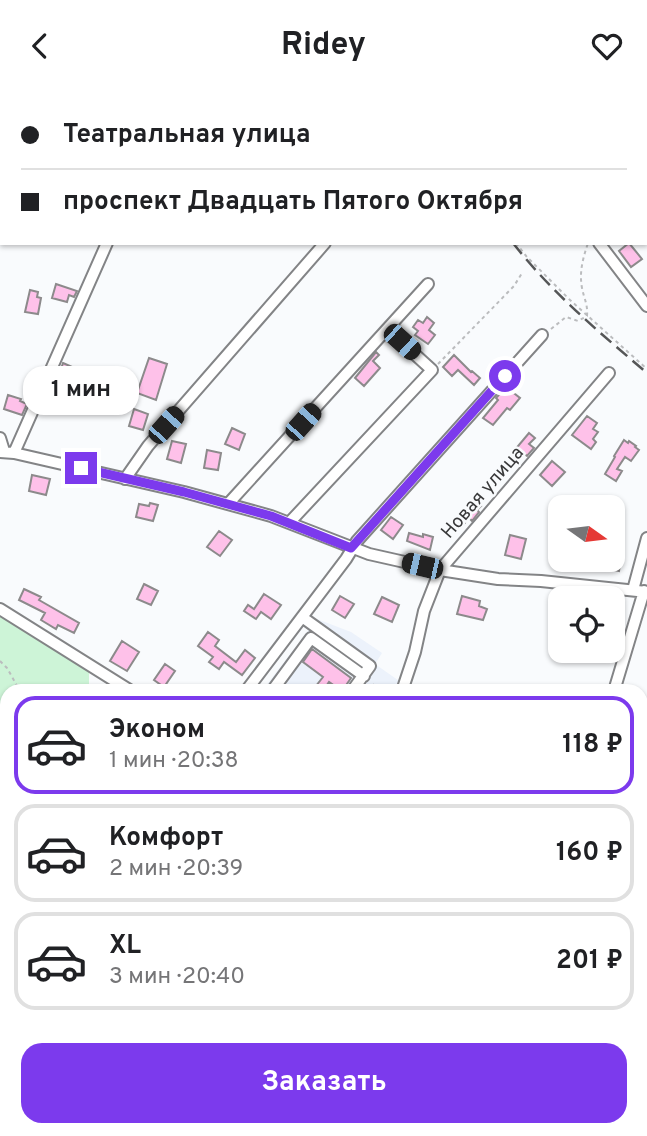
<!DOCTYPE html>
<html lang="ru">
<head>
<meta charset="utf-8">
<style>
  :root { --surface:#fff; --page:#f2f2f2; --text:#202124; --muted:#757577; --line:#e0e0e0; --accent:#7c3aed }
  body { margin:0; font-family:Overpass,sans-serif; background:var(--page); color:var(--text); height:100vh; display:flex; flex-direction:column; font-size:26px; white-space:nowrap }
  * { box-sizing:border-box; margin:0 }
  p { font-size:23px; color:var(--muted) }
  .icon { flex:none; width:38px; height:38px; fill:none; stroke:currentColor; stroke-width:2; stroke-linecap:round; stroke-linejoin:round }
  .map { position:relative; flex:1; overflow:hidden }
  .sheet { position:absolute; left:0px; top:593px; width:648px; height:453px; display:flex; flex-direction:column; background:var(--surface); border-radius:21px 21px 0 0; box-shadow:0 2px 5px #0004 }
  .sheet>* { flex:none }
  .guide { position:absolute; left:0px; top:0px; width:648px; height:154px; box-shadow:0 2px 5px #0004; display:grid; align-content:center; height:154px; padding:0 21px; background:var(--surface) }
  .needle { width:46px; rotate:104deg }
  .tools { position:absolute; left:548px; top:404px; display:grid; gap:14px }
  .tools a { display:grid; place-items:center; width:77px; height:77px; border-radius:14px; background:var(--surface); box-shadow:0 2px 5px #0004; font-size:35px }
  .end { position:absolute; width:32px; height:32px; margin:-16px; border:9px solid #7c3aed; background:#fff; box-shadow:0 0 0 4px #fff }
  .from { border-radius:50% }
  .bubble { position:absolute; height:49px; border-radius:21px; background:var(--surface); box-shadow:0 2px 5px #0004; font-size:23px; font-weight:700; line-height:49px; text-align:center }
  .car { position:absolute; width:21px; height:42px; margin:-21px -10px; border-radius:9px; box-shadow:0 0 5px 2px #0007; background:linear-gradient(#222 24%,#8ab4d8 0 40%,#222 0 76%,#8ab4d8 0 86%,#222 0) }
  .guide b { display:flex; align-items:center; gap:24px; height:66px; font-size:26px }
  .guide b+b { border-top:2px solid var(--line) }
  .guide i { width:18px; height:18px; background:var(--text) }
  ul { padding:12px 0 0; list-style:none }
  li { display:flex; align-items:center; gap:21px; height:98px; margin:0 14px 10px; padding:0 7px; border:4px solid var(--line); border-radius:21px }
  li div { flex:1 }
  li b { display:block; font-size:26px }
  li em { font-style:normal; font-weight:700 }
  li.active { border-color:var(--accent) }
  li>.icon { width:63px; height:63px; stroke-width:1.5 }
  .button { display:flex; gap:14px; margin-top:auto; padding:14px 21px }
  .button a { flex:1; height:80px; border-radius:21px; background:var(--accent); color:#fff; font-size:28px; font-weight:700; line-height:80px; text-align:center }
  header { display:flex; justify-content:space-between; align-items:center; height:91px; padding:0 21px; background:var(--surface); font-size:32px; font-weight:700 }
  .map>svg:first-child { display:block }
  .built { fill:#ecf2fb }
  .green { fill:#cdf4d7 }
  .building { fill:#fec1e9; stroke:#8c8a8b; stroke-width:2 }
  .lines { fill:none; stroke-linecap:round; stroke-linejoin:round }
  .minor-casing { stroke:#838486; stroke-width:14 }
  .path { stroke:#bbbcbe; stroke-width:2; stroke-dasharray:3.5 3.5; stroke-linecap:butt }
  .minor { stroke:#fff; stroke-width:10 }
  .rail { stroke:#555657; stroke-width:2.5; stroke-dasharray:14 7; stroke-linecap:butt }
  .route { stroke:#7c3aed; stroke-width:9 }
  .labels { text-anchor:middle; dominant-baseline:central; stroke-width:5; stroke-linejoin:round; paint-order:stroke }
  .street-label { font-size:19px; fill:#39393a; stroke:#f9fbfd }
</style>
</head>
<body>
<header><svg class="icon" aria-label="back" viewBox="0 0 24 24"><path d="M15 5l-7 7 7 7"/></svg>Ridey<svg class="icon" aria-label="heart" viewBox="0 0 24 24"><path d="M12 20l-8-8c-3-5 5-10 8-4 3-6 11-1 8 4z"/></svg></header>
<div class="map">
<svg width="647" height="1045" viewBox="0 0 647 1045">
  <rect width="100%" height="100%" fill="#f9fbfd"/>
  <!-- built -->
  <path class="built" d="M317 528 351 541 382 562 375 573 402 592 398 600H262Z"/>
  <!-- green -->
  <path class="green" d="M0 521 89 577V600H7V1040H487L485 1045H0Z
    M647 919V1045H572L575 1040H640L641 929Z"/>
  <!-- building -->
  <path class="building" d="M629 152 642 168 631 176 619 160Z
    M56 193 77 200 74 206 69 204 67 211 52 207Z
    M30 199 38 201 37 206 41 207 38 223 25 221Z
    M427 226 434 232 429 239 435 244 428 253 415 244 418 240 413 236 418 229 423 232Z
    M376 261 379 264 373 270 380 277 364 295 355 287Z
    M454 264 471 281 472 280 480 287 474 294 458 279 452 285 443 276Z
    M149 267 167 273 156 309 137 302Z
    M63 272 79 279 69 300 73 302 71 310 52 305Z
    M506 296 520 307 510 319 507 317 493 334 483 327 498 309 496 307Z
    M8 304 21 308 20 310 27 313 22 324 4 318Z
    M134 318 148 323 143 339 129 335Z
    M587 325 597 332 593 338 598 341 593 348 596 351 591 358 572 344Z
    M232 337 245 343 239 359 225 353Z
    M529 342 535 347 529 353 534 357 527 365 523 362 514 372 508 367Z
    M624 349 628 352 629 350 636 355 635 356 639 359 631 370 625 366 617 378 622 380 616 390 605 383 615 366 614 365Z
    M172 350 186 353 181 372 167 368Z
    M207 359 221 362 218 379 204 377Z
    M552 370 565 381 552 395 540 384Z
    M32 384 50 388 46 404 29 400Z
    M474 409 481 415 477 419 479 421 472 430 469 427 463 434 457 429Z
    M150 412 158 414 153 430 136 426 139 413 149 415Z
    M391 426 403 434 393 448 381 439Z
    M219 440 232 449 220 465 207 456Z
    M409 442 423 446V443L433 446 430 459 407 450Z
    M510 444 526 448 521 468 505 464Z
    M612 460 622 462 619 480 597 475 598 469H612Z
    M144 493 158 500 151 514 137 508Z
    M24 498 41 506 39 509 79 532 74 542 58 534 56 538 41 529 45 522 19 509Z
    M264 503 281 514 271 528 261 521 256 528 244 520 248 514 254 518Z
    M340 505 354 513 345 527 332 519Z
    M462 505 480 510 479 515 487 518 483 529 457 523Z
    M382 506 399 514 392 531 374 523Z
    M208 541 219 549 215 555 236 571 245 559 255 567 242 584 224 571 219 578 209 571 213 566 198 555Z
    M122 550 139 561 127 580 110 570Z
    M312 558 351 587 342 600 329 591 323 600H312L323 586 303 571Z
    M165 573 175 580 164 596 154 589Z"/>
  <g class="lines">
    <defs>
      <path id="minor" d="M125 0 128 2
        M618 2V0
        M599 152 647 215
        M0 347 4 360
        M0 361 14 362 184 401 271 425 369 463 440 479 498 488 541 490 647 501
        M14 362 107 152
        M125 388 148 355 166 334 325 152
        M228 413 428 193
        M289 432 432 279 387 238
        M633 499 647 447
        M0 518 131 600
        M302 526 370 575 352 600
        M246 600 346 468 357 450 542 244
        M272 600 311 547 364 585
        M402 600 415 561 424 520 440 479 609 282
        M614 600 644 500
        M640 744 647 747
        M640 853 647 832
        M543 1045 545 1040"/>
    </defs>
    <!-- minor casing -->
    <use href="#minor" class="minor-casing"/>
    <!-- path -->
    <path class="path" d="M401 0 402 2
      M516 152 527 166 570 209 647 278
      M544 152H569
      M551 238 566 226 578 230 587 225C588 213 584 208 582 197 579 181 583 167 588 152
      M438 273 514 195 522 182
      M0 570 7 577 20 600
      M371 600 374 593
      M0 824 7 830
      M0 964 7 962
      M0 990 7 996
      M47 1040 48 1045
      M64 1040 65 1045
      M118 1040 122 1045
      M201 1040 213 1045
      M34 1045 35 1040
      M235 1045 236 1040
      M317 1045V1040
      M364 1045 365 1040
      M425 1045 428 1040
      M644 1045 647 1041"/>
    <!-- minor -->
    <use href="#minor" class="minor"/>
    <!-- rail -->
    <path class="rail" d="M399 0 401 2
      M513 152C551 201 600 242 647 282"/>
  </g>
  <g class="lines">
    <!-- route -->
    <path class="route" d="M81 377 184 401 271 425 351 457 505 285"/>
  </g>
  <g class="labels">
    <!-- street labels -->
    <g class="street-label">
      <text transform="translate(483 402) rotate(-49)">Новая улица</text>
    </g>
  </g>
</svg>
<div class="tools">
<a><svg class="needle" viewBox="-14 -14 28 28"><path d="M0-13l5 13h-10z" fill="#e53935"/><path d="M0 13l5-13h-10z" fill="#757577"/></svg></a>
<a><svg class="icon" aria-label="locate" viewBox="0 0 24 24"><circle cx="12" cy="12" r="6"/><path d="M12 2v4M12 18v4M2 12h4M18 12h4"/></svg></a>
</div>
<i class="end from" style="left:505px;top:285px"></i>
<i class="end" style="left:81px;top:377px"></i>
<div class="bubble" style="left:23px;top:275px;width:116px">1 мин</div>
<i class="car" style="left:402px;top:251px;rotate:132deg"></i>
<i class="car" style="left:303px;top:331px;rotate:42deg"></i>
<i class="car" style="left:166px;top:334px;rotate:42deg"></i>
<i class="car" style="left:422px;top:475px;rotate:283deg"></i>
<div class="guide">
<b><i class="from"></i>Театральная улица</b>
<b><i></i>проспект Двадцать Пятого Октября</b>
</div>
<section class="sheet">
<ul>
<li class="active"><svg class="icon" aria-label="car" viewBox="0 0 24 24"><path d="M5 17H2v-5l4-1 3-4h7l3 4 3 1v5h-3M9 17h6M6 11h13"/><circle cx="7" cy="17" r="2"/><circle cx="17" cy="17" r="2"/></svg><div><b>Эконом</b><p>1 мин · 20:38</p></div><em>118 ₽</em></li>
<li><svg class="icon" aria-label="car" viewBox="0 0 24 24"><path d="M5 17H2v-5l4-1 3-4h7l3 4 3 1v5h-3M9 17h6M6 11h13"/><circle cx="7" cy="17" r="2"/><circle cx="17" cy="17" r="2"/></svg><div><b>Комфорт</b><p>2 мин · 20:39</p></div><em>160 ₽</em></li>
<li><svg class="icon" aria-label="car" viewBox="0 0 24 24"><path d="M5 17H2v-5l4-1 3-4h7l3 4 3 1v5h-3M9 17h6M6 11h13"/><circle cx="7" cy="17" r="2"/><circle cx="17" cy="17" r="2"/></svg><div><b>XL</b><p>3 мин · 20:40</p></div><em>201 ₽</em></li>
</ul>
<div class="button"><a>Заказать</a></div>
</section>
</div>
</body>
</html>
